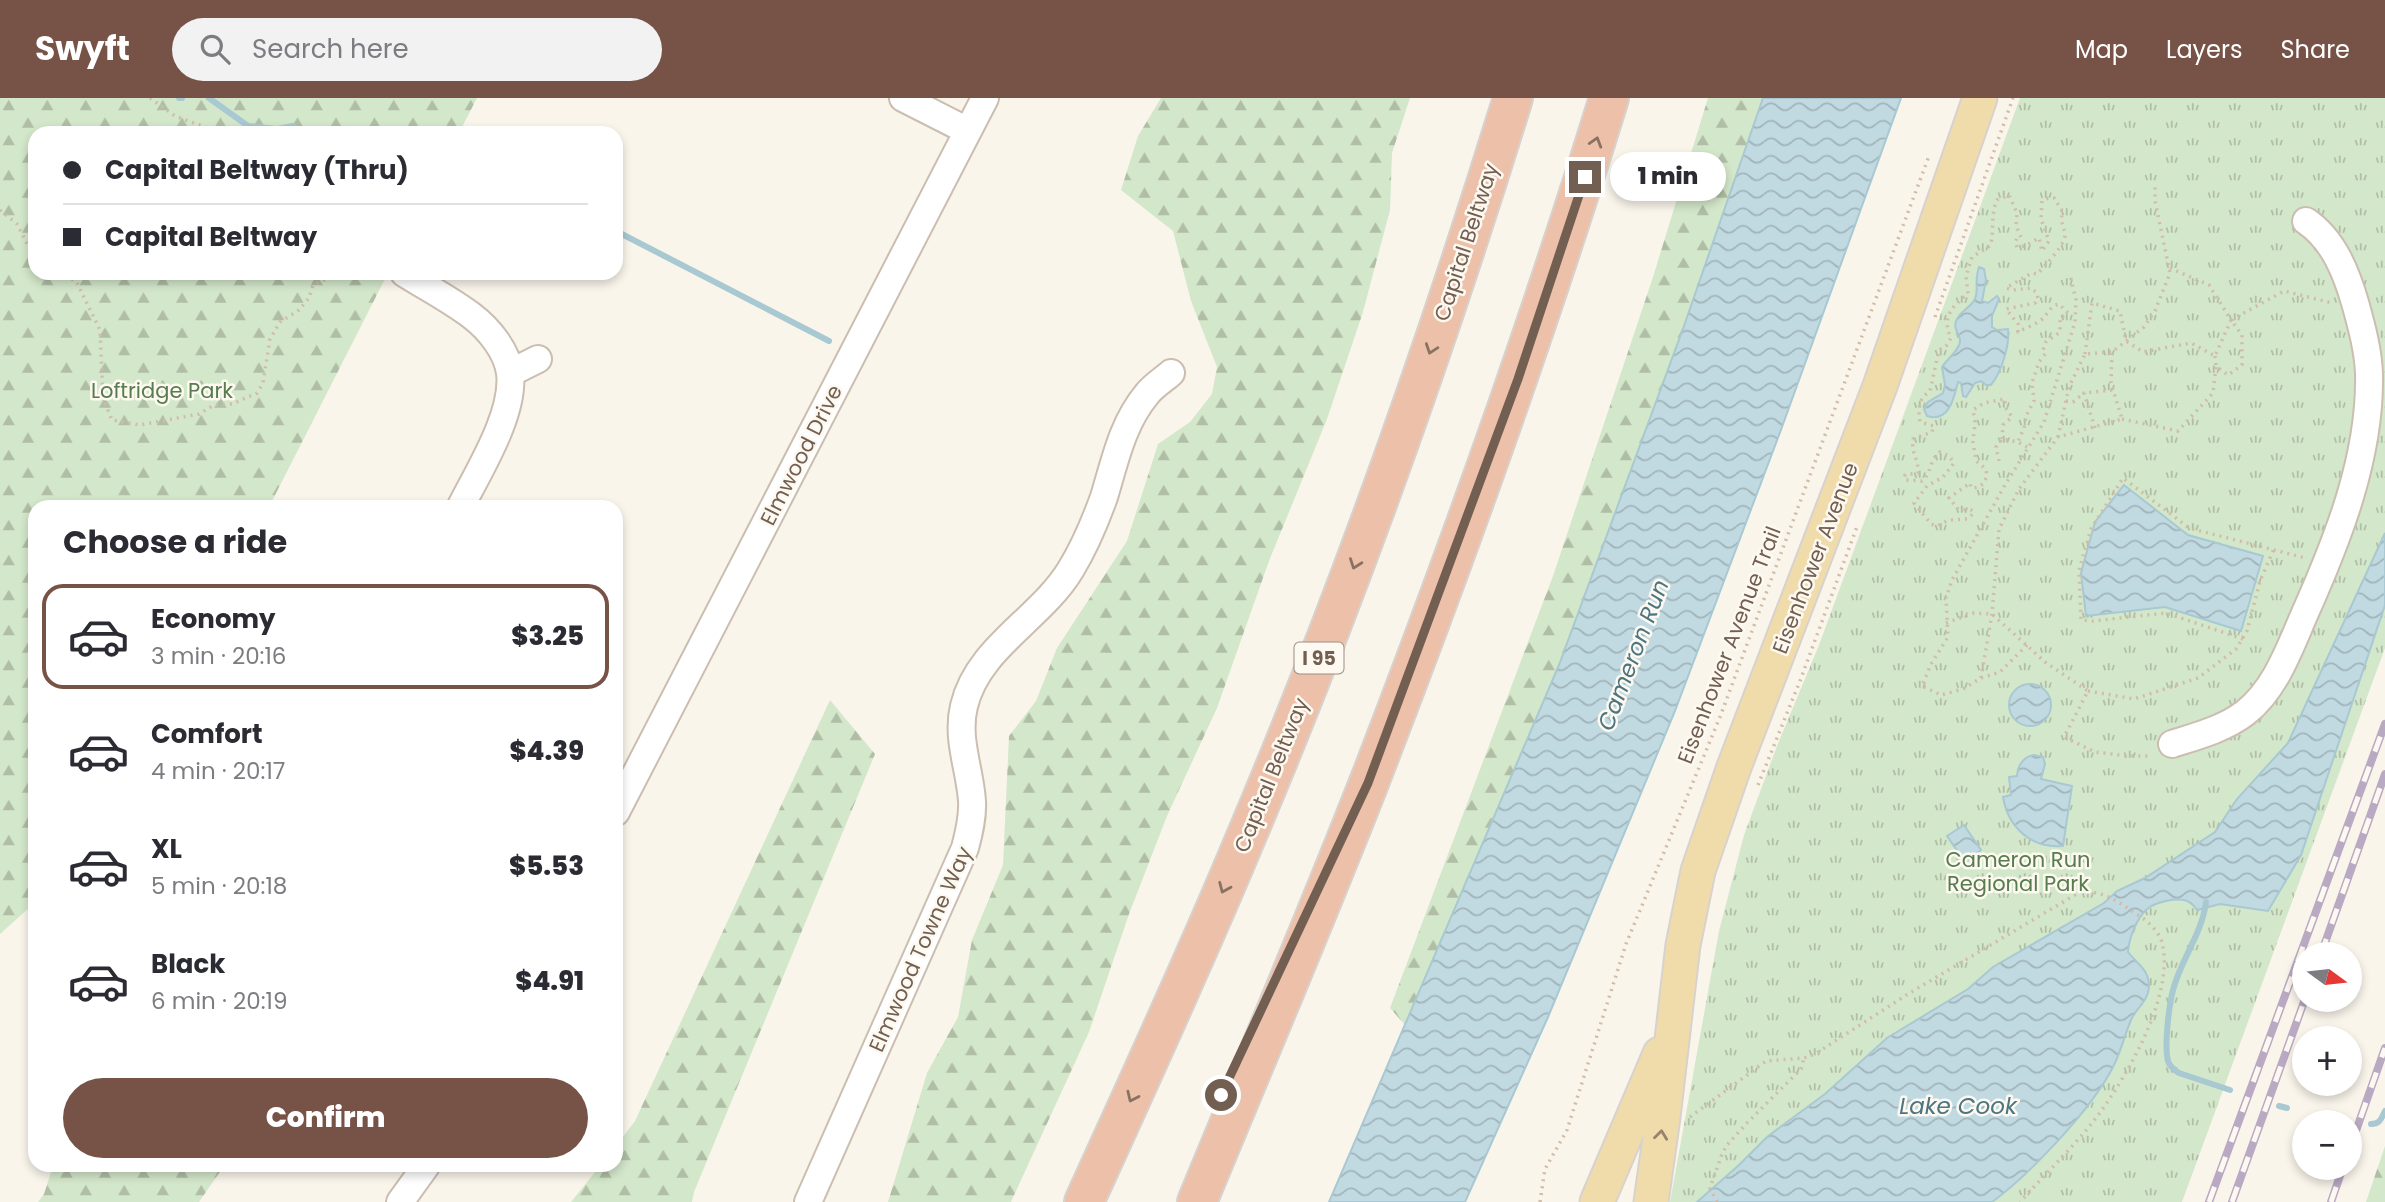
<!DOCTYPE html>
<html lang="en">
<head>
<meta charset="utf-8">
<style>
  :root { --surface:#fff; --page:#f2f2f3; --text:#2b2b33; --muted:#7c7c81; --line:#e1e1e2; --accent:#775347 }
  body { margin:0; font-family:Poppins,sans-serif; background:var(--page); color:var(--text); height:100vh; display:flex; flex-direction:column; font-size:26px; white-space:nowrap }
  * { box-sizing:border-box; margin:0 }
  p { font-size:23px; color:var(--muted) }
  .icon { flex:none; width:38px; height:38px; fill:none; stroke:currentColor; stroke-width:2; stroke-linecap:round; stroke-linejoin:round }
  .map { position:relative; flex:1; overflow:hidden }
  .sheet { position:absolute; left:28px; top:402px; width:595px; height:672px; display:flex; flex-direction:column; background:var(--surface); border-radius:21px; box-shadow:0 4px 10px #0003 }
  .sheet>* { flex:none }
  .banner { position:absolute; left:28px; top:28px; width:595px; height:154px; border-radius:21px; box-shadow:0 4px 10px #0003; display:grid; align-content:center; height:154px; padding:0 35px; background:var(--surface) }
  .needle { width:46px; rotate:105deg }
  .controls { position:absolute; left:2292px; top:844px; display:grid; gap:14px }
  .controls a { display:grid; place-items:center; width:70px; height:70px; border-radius:50%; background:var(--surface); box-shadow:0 4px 10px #0003; font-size:35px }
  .end { position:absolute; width:32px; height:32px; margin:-16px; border:9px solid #725f51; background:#fff; box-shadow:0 0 0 4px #fff }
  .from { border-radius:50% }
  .bubble { position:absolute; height:49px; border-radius:24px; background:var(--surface); box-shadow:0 4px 10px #0003; font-size:23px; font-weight:800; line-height:49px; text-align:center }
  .banner b { display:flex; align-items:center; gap:24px; height:66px; font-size:26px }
  .banner b+b { border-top:2px solid var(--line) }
  .banner i { width:18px; height:18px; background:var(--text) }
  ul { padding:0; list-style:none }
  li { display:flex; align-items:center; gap:21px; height:105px; margin:0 14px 10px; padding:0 21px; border:4px solid transparent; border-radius:21px }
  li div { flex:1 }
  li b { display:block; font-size:26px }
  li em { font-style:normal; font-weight:800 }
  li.active { border-color:var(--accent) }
  li>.icon { width:63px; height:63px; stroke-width:1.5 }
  h2 { padding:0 35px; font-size:32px; line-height:84px }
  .primary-button { display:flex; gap:14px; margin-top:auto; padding:14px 35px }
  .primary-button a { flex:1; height:80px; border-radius:42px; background:var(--accent); color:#fff; font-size:28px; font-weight:800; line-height:80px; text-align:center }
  header { display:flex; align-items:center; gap:42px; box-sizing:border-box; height:98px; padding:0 35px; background:var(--accent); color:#fff }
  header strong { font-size:33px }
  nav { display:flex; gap:38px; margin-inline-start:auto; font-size:24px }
  .search { width:490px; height:63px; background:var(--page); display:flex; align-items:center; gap:18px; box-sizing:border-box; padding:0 24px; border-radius:38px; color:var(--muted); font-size:26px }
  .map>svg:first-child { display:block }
  .grass { fill:url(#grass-tufts) }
  .forest { fill:url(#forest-firs) }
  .water { fill:url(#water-waves); stroke:#a8c8d2; stroke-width:2 }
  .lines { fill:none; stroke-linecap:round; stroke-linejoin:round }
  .stream { stroke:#a8c8d2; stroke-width:6 }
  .minor-casing { stroke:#cbbeb1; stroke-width:30 }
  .major-casing { stroke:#d8d2ce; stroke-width:37 }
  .highway-casing { stroke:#d8d2ce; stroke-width:42 }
  .path { stroke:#d1bca8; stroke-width:3.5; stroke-dasharray:2 5; stroke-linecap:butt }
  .minor { stroke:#fff; stroke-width:26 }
  .major { stroke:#f0dcab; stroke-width:33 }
  .highway { stroke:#ecc0a9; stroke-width:38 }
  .rail-casing { stroke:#b9a9c3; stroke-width:8 }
  .rail { stroke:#fdf9f1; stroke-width:5; stroke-dasharray:16; stroke-linecap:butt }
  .oneway { stroke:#8a7263 }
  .oneway2 { stroke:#98846c }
  .route { stroke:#725f51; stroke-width:9 }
  .labels { text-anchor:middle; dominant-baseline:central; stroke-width:5; stroke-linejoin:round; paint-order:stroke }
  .shield { fill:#fdf9f1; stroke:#9c8d81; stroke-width:2 }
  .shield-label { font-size:19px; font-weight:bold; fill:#725f51 }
  .street-label { font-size:21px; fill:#725f51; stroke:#fdf9f1 }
  .park-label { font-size:21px; fill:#577c4d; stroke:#fdf9f1 }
  .water-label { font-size:23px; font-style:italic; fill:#4c7582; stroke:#fdf9f1 }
</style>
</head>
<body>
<header>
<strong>Swyft</strong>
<div class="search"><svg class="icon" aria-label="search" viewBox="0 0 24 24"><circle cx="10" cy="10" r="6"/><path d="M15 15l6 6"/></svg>Search here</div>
<nav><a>Map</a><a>Layers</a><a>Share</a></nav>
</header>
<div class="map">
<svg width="2385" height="1104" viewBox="0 0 2385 1104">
  <defs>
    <pattern id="grass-tufts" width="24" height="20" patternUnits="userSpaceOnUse" patternTransform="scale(1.75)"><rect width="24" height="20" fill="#d3e7ca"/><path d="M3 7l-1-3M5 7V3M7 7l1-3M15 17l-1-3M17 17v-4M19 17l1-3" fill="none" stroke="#b0bea6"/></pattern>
    <pattern id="forest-firs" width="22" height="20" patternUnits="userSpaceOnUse" patternTransform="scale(1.75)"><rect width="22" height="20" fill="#d3e7ca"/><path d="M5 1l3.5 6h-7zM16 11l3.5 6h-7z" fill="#b0bea6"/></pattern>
    <pattern id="water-waves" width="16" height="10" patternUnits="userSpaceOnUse" patternTransform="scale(1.75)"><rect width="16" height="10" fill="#c1dae2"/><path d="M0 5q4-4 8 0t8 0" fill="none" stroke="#a1b4ba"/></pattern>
  </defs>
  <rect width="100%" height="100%" fill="#faf5eb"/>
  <!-- grass -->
  <path class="grass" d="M2020 0H2385V550L2182 1104H1670L1719 833 1744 737 1777 648 1819 547Z"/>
  <!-- forest -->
  <path class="forest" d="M0 0H477L459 35H35V175H388L269 409 35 410V816L29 810 0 836Z
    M1161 0H1410L1392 55 1390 112 1363 214 1327 321 1269 463 1217 610 1167 718 1129 816 1089 934 1011 1104H888L927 975 958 919 972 842 1003 767 1009 638 1036 603 1057 550 1127 443 1158 346 1190 324 1212 296 1217 269 1191 203 1173 133 1121 92 1138 38Z
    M1708 0H1763L1684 228 1559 567 1405 927 1390 910 1553 478 1653 179Z
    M830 602 875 656 694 1094 692 1104H571L600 1068H616V1048L635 1023Z
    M2385 1048V1104H2366Z
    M53 1068H224L199 1104H38L44 1096Z"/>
  <!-- water -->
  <path class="water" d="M1763 0H1901L1782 329 1675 613 1548 919 1465 1104H1329L1559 567 1684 228Z
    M1979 169 1984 171 1986 182 1982 203 1988 205 1997 198 1999 201 1992 218V229L1997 232 2008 231C2010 247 2001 275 1991 287H1986L1981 283 1975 285 1966 299 1963 298 1961 285 1958 284C1954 300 1949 325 1927 318L1924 311 1928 304 1943 295 1945 287 1942 269C1946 262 1961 251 1960 242 1959 235 1952 229 1957 221 1961 213 1971 209 1975 201 1979 191 1974 183 1979 169Z
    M2124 387 2188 437 2263 458 2241 533 2165 509 2086 518 2081 475 2095 424Z
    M2385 435V507L2301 757 2268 813 2220 806 2197 812C2195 809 2193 806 2189 804 2179 798 2154 804 2146 812 2136 822 2129 840 2128 854 2138 867 2149 871 2149 889 2148 904 2136 910 2131 922 2125 936 2121 953 2114 967 2093 1010 2030 1076 1992 1104H1697L1739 1067 1767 1039 1825 996 1887 940 1968 891 1993 869 2104 805 2117 793 2145 780 2215 734 2237 701 2288 645Z
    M2009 607a21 21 0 1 1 42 0a21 21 0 1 1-42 0Z
    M2034 657 2043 659 2045 666 2041 681 2072 688 2063 748C2031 751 2008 729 2003 699L2011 697 2009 679 2017 678C2018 667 2023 659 2034 657Z
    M1964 727 1981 752 1965 764 1947 738Z"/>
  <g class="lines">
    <!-- stream -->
    <path class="stream" d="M179 0H182
      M209 0 248 28 277 31 293 28 301 35
      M616 133 829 243
      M2206 804C2202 836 2181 861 2173 892 2169 908 2164 947 2168 963 2170 969 2174 972 2179 975L2230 992
      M2279 1008 2287 1010
      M2371 1026C2380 1026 2381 1021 2385 1013"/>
    <defs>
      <path id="minor" d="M903 0 968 33
        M404 175C426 189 451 202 472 218 489 231 507 253 510 275 515 316 478 374 460 410
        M510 275 538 261
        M2172 646C2197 638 2224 631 2245 615 2276 591 2290 549 2305 515 2338 441 2371 358 2369 275 2368 252 2362 230 2356 208 2347 176 2334 142 2306 123
        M616 714 985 0
        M400 1104 426 1068
        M808 1104 965 750C969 735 973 719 972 703 970 671 956 641 964 608 978 549 1041 521 1071 471 1085 448 1095 424 1104 399 1115 363 1122 326 1147 296 1153 288 1163 282 1171 275"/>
      <path id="major" d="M1597 1104 1660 956
        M1651 1104 1663 1019 1683 847 1698 773 1734 669 1880 288 1980 0"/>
      <path id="highway" d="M1084 1104C1139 983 1195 862 1246 739 1348 498 1436 250 1513 0
        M1197 1104C1255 963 1315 823 1370 682 1457 457 1538 231 1609 0"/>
    </defs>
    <!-- minor casing -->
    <use href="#minor" class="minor-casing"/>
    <!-- major casing -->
    <use href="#major" class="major-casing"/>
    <!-- highway casing -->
    <use href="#highway" class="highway-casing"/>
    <!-- path -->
    <path class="path" d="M150 0 175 18 221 35
      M0 112 17 126 31 154 35 157
      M59 175 76 183 100 232 103 300 112 322 140 327 199 316 214 307 232 306 257 295 263 285 270 241 280 224 299 212 309 200 313 187 341 175
      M1935 219 2013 0
      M2085 256 2092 205 2120 213 2126 243 2143 254 2191 245 2215 258 2231 222 2209 187 2170 170
      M2215 258 2216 268 2228 277 2242 267V237L2231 222 2284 193 2332 205
      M2066 303 2073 304 2084 295
      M2122 321 2178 333 2213 295 2216 268
      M2095 330 2084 295 2112 292
      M2058 339 2069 289 2085 256 2112 254
      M2002 341 2003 327 2012 319 2005 309V301L1984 305 1973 312 1975 324 1973 344 1976 363 1986 371C1988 382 1983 390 1971 390L1970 385 1949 400 1958 411 1971 412 1974 415 1967 421 1949 422 1937 428 1931 426 1914 405 1927 388 1943 379 1954 365 1949 358 1940 354C1929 362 1932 375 1922 383L1905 382V377L1918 375C1919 362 1911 356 1913 341L1932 334 1934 328 1920 324C1918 311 1918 301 1930 293L1939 252 1947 247 1951 240C1941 220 1952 208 1968 196L1966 178 1972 159 1990 148C1995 133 1990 117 1997 102L2009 97 2017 115 2016 128 2021 139 2017 140 2015 145 2017 149 2025 148 2039 140 2042 153 2049 143 2041 121 2042 103 2048 100H2054L2063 114C2059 123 2064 127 2065 137 2065 147 2045 168 2037 176L2032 175 2006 190 2013 192 2031 190 2037 195 2038 201 2035 205 2006 211 2018 226V234C2025 230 2035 227 2041 222 2049 216 2048 209 2059 206L2068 215 2060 220V234L2046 244 2043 252 2045 256 2039 264 2032 285 2034 303 2026 318 2024 330 2018 344
      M1999 363 1996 349 2002 341 2018 344 2029 350
      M1946 525 1974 515 1992 516 2045 564 2088 593 2064 639 2095 654 2128 658H2152
      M2243 541 2166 515 2093 523 2081 522 2079 472 2091 431 2123 380 2189 430 2305 460
      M2027 547 2000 574 1981 580 1963 591 1941 597 1922 588 1931 566 1948 539 1946 500 1952 482 2005 387 2044 324 2075 224 2076 202 2070 177
      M1981 580 1992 516 1999 431 2019 391 2058 339 2122 321 2111 285 2112 254 2144 229 2155 213 2170 175 2155 103V89
      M2088 593 2134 601 2198 580 2236 551 2247 533 2260 483 2274 451
      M1758 687 1800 583 1858 426
      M1690 1019 1766 963 1804 960 1815 956 1908 896 2080 794C2104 792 2118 804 2138 817 2149 824 2161 835 2163 849 2172 901 2128 976 2099 1016 2075 1048 2046 1075 2020 1104
      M1540 1104 1545 1071 1567 1032 1626 846 1720 619 1929 58
      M1717 1104 1710 1090 1722 1056 1727 1047 1747 1025 1801 971 1804 960"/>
    <!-- minor -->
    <use href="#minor" class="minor"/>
    <!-- major -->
    <use href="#major" class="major"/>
    <!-- highway -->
    <use href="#highway" class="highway"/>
    <defs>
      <path id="rail" d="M2321 856 2385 676
        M2350 1050 2385 950
        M2209 1104 2385 626
        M2232 1104 2305 901
        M2331 1104 2343 1069"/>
    </defs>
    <!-- rail casing -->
    <use href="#rail" class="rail-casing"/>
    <!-- rail -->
    <use href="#rail" class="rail"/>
  </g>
  <!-- one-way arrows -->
  <defs><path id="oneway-chevron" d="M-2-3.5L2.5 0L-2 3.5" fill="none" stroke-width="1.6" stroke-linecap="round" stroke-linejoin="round" transform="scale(1.75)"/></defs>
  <g class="oneway">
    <use href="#oneway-chevron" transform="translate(1596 44) rotate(-73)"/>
    <use href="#oneway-chevron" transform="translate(1431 251) rotate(109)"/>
    <use href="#oneway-chevron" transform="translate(1355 466) rotate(110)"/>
    <use href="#oneway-chevron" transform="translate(1224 790) rotate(113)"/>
    <use href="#oneway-chevron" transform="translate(1132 999) rotate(115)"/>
  </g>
  <use class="oneway2" href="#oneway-chevron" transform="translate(1661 1037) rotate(-83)"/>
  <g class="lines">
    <!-- route -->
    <path class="route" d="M1221 997 1368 685 1518 281 1585 79"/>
  </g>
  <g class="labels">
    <!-- shield labels -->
    <rect class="shield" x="1294.5" y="544.5" width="49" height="31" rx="5"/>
    <g class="shield-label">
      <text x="1319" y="560">I 95</text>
    </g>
    <!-- street labels -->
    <g class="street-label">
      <text transform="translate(1466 144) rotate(-72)">Capital Beltway</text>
      <text transform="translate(801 357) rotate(-63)">Elmwood Drive</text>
      <text transform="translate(1815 460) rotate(-69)">Eisenhower Avenue</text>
      <text transform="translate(1729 547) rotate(-69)">Eisenhower Avenue Trail</text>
      <text transform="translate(1271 677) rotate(-68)">Capital Beltway</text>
      <text transform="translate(920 851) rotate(-66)">Elmwood Towne Way</text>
    </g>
    <!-- park labels -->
    <g class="park-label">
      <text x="162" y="292">Loftridge Park</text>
      <text x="2018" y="761">Cameron Run<tspan x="2018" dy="24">Regional Park</tspan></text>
    </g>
    <!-- water labels -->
    <g class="water-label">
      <text transform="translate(1633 557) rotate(-69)">Cameron Run</text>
      <text x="1958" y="1008">Lake Cook</text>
    </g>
  </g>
</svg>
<div class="controls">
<a><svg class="needle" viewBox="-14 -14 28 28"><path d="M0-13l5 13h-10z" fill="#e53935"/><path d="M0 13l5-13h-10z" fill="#7c7c81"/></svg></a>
<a>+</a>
<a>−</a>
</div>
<i class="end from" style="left:1221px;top:997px"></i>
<i class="end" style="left:1585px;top:79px"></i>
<div class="bubble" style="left:1610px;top:54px;width:116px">1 min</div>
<div class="banner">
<b><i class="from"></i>Capital Beltway (Thru)</b>
<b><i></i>Capital Beltway</b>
</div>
<section class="sheet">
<h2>Choose a ride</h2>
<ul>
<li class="active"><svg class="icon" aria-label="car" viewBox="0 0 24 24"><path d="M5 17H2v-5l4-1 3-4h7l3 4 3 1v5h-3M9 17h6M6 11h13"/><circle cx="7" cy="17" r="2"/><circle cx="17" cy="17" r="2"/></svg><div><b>Economy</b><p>3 min · 20:16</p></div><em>$3.25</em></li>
<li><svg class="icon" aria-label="car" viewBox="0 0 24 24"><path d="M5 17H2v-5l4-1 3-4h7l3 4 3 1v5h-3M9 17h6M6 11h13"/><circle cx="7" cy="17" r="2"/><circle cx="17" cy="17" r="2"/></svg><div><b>Comfort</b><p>4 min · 20:17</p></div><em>$4.39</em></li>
<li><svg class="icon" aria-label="car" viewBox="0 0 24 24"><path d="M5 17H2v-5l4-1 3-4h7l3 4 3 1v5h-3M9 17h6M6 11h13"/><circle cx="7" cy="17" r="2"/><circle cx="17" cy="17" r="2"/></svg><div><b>XL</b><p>5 min · 20:18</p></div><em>$5.53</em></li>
<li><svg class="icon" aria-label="car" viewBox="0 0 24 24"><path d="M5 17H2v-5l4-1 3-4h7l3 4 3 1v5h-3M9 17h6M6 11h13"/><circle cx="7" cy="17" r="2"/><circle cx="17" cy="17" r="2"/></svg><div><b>Black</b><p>6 min · 20:19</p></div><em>$4.91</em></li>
</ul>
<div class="primary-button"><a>Confirm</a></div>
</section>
</div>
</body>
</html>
